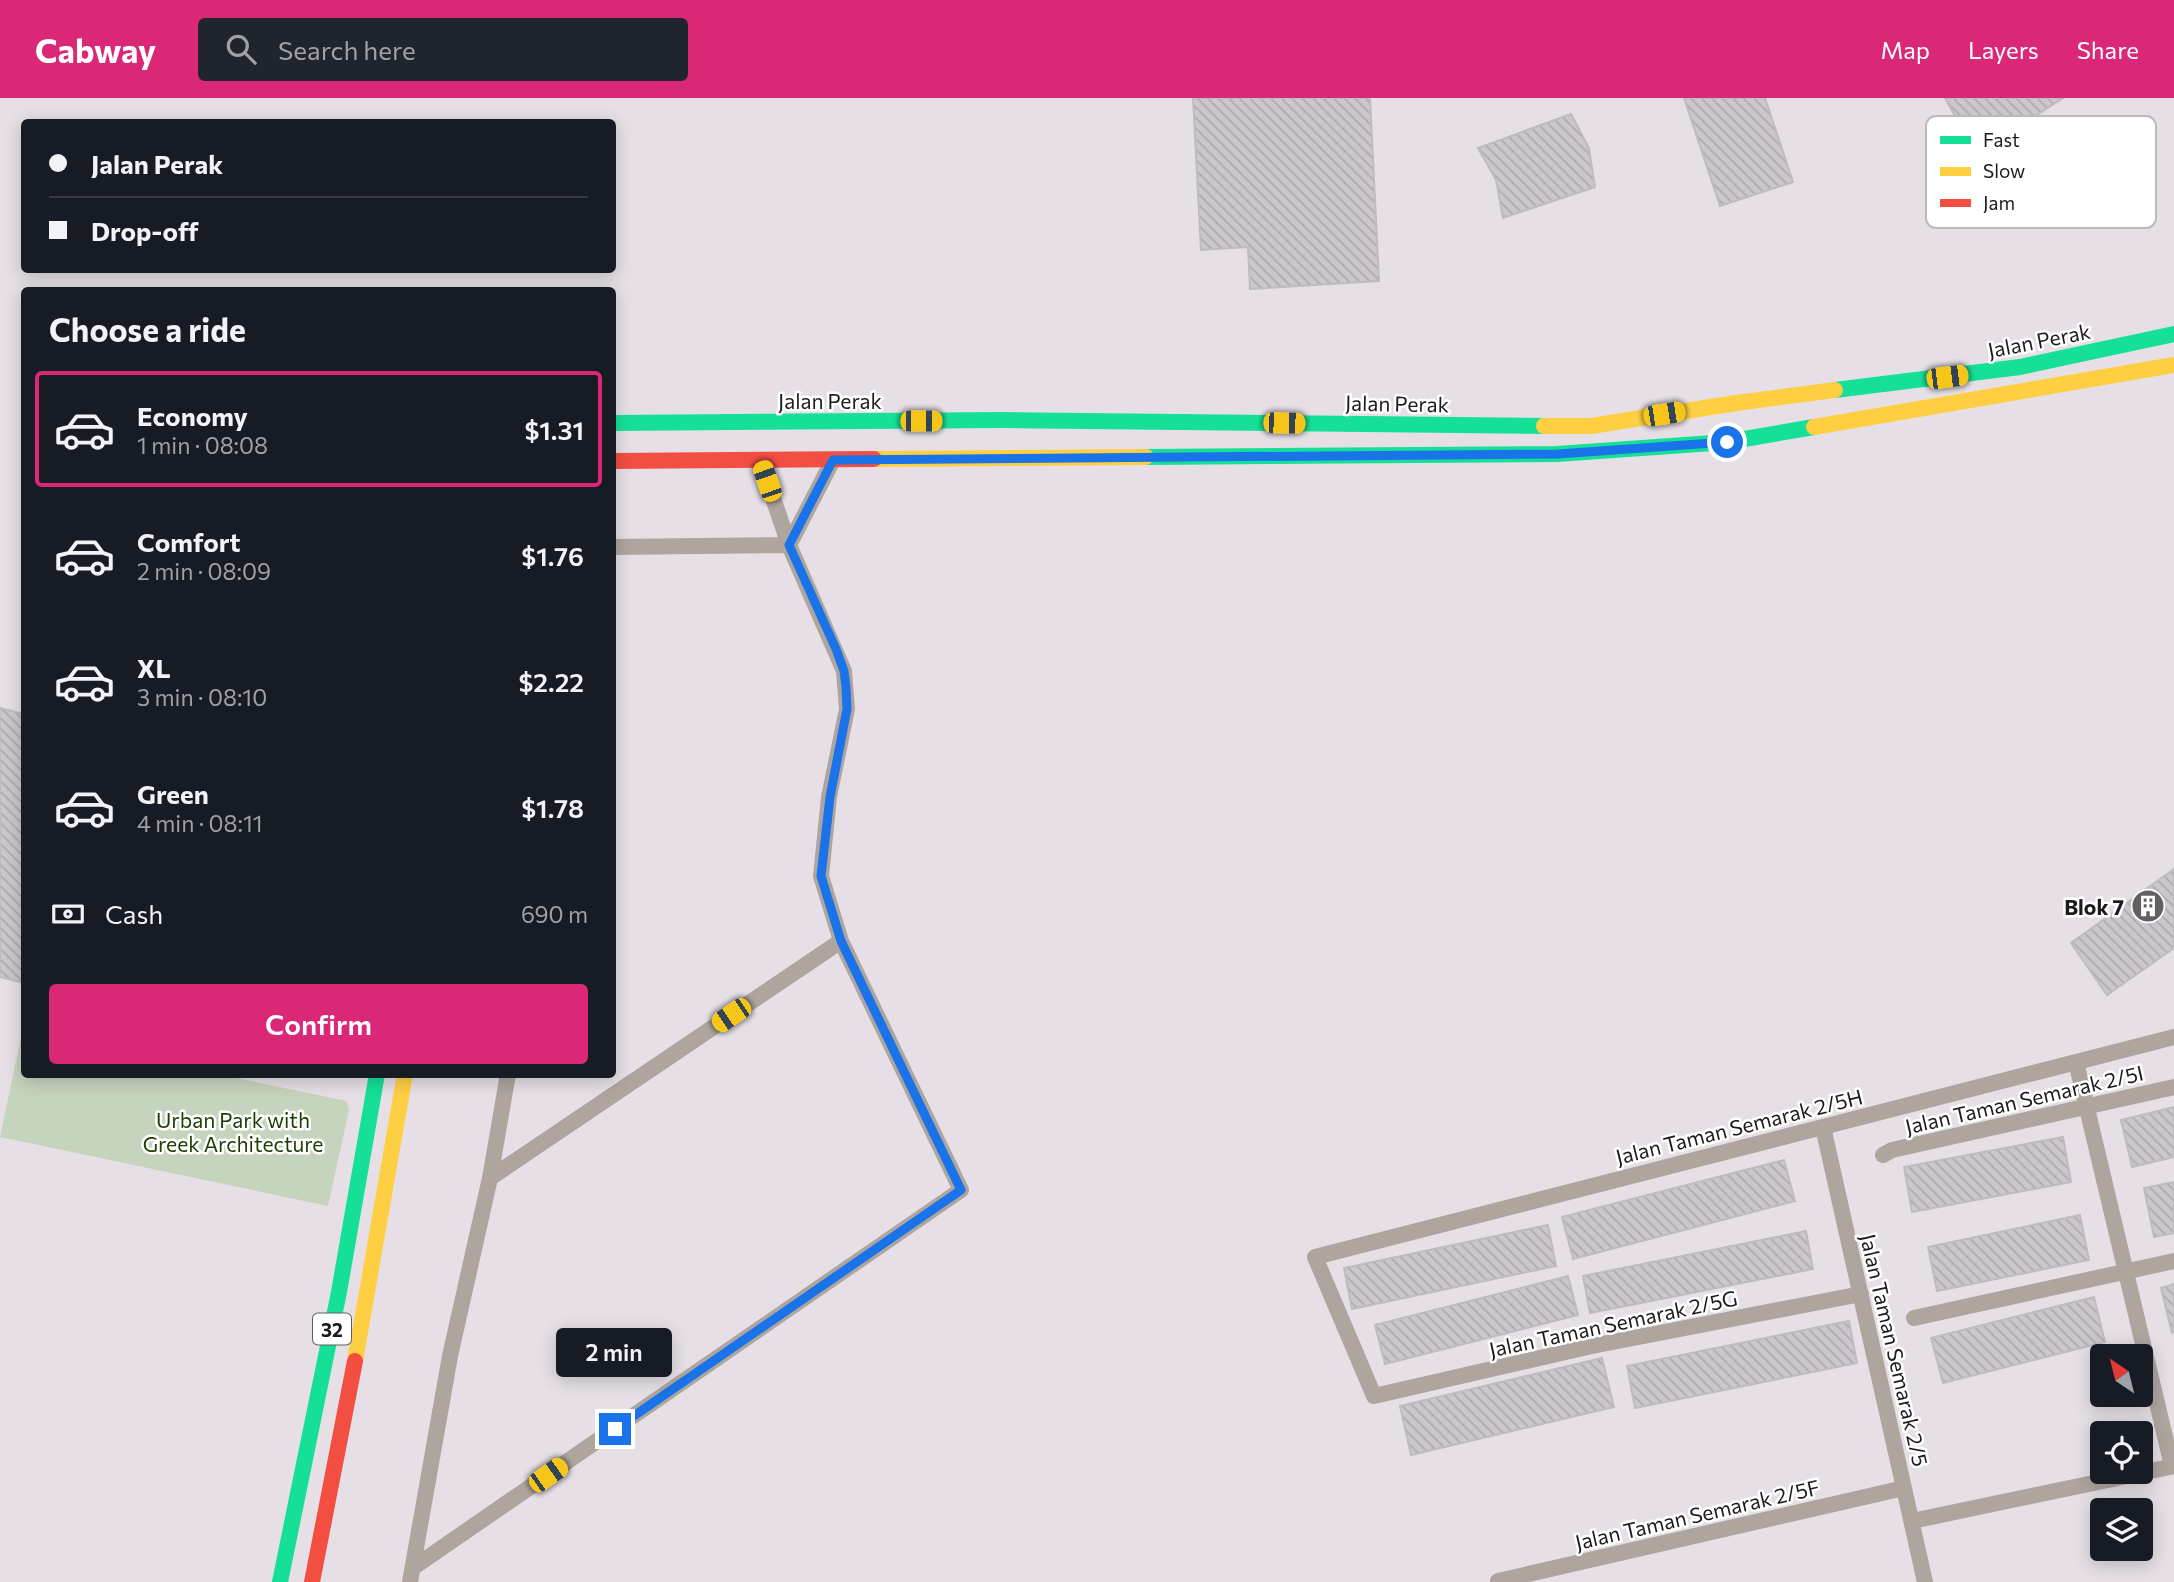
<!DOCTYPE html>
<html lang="en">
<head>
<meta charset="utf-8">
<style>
  :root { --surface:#171b24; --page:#20242c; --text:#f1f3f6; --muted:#9ea1a6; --line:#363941; --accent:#db2777 }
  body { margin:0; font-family:Commissioner,sans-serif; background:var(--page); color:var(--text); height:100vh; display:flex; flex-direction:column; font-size:26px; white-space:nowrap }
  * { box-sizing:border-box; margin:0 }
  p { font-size:23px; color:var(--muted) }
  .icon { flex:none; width:38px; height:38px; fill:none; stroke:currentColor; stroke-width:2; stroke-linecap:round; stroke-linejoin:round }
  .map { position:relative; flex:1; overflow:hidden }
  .drawer { position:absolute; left:21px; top:189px; width:595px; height:791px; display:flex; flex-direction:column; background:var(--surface); border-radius:7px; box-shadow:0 4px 18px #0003 }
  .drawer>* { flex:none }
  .top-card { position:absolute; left:21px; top:21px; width:595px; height:154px; border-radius:7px; box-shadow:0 4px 18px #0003; display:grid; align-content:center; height:154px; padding:0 28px; background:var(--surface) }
  .needle { width:46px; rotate:325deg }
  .fabs { position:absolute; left:2090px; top:1246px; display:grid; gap:14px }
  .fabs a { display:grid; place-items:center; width:63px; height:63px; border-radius:7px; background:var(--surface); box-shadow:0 4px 18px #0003; font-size:35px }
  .end { position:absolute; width:32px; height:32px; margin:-16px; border:9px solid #1a73e8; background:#fff; box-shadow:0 0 0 4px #fff }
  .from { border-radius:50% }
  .bubble { position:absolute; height:49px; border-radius:7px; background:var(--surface); box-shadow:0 4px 18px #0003; font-size:23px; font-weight:600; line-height:49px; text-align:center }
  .car { position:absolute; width:21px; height:42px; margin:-21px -10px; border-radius:9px; box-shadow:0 0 5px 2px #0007; background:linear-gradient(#f5c518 24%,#345 0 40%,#f5c518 0 76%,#345 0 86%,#f5c518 0) }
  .top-card b { display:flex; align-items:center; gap:24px; height:66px; font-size:26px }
  .top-card b+b { border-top:2px solid var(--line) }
  .top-card i { width:18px; height:18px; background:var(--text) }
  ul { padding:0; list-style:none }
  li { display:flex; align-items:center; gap:21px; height:116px; margin:0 14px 10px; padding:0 14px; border:4px solid transparent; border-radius:7px }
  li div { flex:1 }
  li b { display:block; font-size:26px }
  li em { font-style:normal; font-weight:600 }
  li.current { border-color:var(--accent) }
  li>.icon { width:63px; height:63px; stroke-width:1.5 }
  h2 { padding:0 28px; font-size:32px; line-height:84px }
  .pay { display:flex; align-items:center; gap:18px; height:77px; padding:0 28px; font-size:26px }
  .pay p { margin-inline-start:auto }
  .button { display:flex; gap:14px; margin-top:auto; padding:14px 28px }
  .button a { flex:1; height:80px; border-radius:7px; background:var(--accent); color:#fff; font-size:28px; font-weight:600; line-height:80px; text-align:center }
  header { display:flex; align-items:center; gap:42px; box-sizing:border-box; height:98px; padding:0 35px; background:var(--accent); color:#fff }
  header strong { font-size:33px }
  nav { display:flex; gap:38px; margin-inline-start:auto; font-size:24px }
  .search { width:490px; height:63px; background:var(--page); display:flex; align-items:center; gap:18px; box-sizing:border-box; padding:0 24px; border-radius:7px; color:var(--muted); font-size:26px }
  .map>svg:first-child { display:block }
  .green { fill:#c7d4bd }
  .building { fill:url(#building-back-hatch); stroke:#bfbbc0; stroke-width:2 }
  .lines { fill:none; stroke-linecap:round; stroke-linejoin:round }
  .street { stroke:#aea59f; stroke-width:16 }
  .fast { stroke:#16e098; stroke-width:16 }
  .slow { stroke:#ffcf43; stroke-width:16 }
  .jam { stroke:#f24e42; stroke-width:16 }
  .route { stroke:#1a73e8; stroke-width:9 }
  .labels { text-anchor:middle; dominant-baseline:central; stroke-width:5; stroke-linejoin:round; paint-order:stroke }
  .shield { fill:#fff; stroke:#615f61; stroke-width:2 }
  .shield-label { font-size:19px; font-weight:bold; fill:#1d1a1d }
  .street-label { font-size:21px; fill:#1d1a1d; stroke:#fff }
  .poi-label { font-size:21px; font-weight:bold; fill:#1d1a1d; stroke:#fff; text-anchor:end }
  .park-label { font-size:21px; fill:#203e03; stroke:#fff }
  .key { fill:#fff; stroke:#bbbabb; stroke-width:2 }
  .key-label { font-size:19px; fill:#1d1a1d }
</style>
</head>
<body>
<header>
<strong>Cabway</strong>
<div class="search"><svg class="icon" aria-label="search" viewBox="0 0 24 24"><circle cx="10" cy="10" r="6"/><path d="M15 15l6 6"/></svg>Search here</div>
<nav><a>Map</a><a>Layers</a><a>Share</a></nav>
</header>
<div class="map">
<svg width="2174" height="1484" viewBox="0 0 2174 1484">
  <defs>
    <pattern id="building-back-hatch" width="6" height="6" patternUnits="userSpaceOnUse" patternTransform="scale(1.75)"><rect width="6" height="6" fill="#cbc7cc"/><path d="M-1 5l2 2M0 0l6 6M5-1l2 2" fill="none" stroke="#aeaaaf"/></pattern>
  </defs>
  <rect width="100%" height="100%" fill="#e6e0e6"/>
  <!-- green -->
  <path class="green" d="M22 934 24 935V976L222 977 347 1003 349 1012 328 1108 0 1039Z"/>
  <!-- building -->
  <path class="building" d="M1193 0H1370L1379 183 1250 191 1248 149 1201 152Z
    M1684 0H1765L1793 84 1720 108Z
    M1945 0H2063L1976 56Z
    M1571 16 1589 50 1595 89 1503 120 1496 82 1478 50Z
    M0 610 24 616V885L0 879Z
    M2174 771V850L2107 897 2071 845Z
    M2174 1009V1059L2132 1069 2121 1022Z
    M2063 1039 2071 1084 1912 1114 1904 1069Z
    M1784 1062 1795 1103 1573 1161 1562 1119Z
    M2174 1084V1135L2154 1139 2144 1090Z
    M2080 1117 2089 1162 1937 1193 1928 1149Z
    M1548 1127 1556 1168 1352 1211 1344 1170Z
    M1806 1133 1813 1171 1590 1215 1583 1178Z
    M1568 1178 1578 1217 1385 1266 1375 1227Z
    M2174 1186V1234L2172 1235 2161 1190Z
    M2094 1199 2105 1244 1943 1285 1931 1240Z
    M1849 1223 1857 1265 1635 1310 1627 1268Z
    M1602 1260 1614 1309 1411 1357 1400 1308Z"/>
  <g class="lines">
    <!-- street -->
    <path class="street" d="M789 447 833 362
      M612 449 789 447
      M2076 964 2172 1368
      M1823 1029 1925 1484
      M1883 1057 1892 1052 2174 989
      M490 1080 841 843
      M1861 1196 1592 1248 1374 1298 1315 1159 2174 939
      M1914 1220 2174 1163
      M1912 1423 2174 1368
      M414 1469 961 1092 841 843 821 778 829 699 847 611 844 573 789 447 760 362
      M1498 1483 1904 1390
      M410 1484 450 1258 490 1080 508 976"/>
    <!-- fast -->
    <path class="fast" d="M1835 292 2020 269 2174 236
      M612 325 1004 322 1544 328
      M1146 359 1557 356 1727 344 1814 329
      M280 1484 339 1194 377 976"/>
    <!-- slow -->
    <path class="slow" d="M1544 328H1591L1736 305 1835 292
      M1814 329 2174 267
      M874 361 1146 359
      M355 1263 405 976"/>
    <!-- jam -->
    <path class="jam" d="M612 363 874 361
      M312 1484 355 1263"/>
  </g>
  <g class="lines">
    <!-- route -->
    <path class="route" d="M615 1331 961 1092 841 843 821 778 830 699 847 611 846 589 844 573 836 551 789 447 833 362 1558 356 1727 344"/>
  </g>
  <!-- icons -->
  <defs>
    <symbol id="building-disc" viewBox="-11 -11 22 22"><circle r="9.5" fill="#635f63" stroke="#fff"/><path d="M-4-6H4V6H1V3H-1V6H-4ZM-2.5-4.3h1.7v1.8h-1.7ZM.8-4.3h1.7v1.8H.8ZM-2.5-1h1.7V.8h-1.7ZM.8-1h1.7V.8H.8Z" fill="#fff"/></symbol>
  </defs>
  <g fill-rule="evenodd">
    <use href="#building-disc" x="2129" y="789" width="38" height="38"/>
  </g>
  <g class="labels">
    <!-- shield labels -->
    <rect class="shield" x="313" y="1215.5" width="38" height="31" rx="5"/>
    <g class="shield-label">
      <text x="332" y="1231">32</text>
    </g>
    <!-- street labels -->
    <g class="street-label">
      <text transform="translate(2039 242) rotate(-11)">Jalan Perak</text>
      <text x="830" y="302">Jalan Perak</text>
      <text transform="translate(1397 305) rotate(1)">Jalan Perak</text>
      <text transform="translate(2024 1001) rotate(-13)">Jalan Taman Semarak 2/5I</text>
      <text transform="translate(1739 1028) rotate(-14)">Jalan Taman Semarak 2/5H</text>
      <text transform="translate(1613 1225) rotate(-12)">Jalan Taman Semarak 2/5G</text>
      <text transform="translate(1895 1252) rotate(77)">Jalan Taman Semarak 2/5</text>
      <text transform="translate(1697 1416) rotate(-13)">Jalan Taman Semarak 2/5F</text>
    </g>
    <!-- poi labels -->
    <g class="poi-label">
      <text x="2124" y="808">Blok 7</text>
    </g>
    <!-- park labels -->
    <g class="park-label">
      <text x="233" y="1021">Urban Park with<tspan x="233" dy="24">Greek Architecture</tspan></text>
    </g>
  </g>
  <!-- legend -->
  <rect x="1926" y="18" width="230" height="112" rx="10" class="key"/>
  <rect x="1940" y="38" width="31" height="8" fill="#16e098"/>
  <rect x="1940" y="69" width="31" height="9" fill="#ffcf43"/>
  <rect x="1940" y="101" width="31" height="8" fill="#f24e42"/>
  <g class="key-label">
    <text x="1983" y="49">Fast</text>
    <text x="1983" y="80">Slow</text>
    <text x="1983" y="112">Jam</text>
  </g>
</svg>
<div class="fabs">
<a><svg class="needle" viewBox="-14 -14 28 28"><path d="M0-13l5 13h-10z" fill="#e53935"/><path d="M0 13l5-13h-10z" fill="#9ea1a6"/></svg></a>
<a><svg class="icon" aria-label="locate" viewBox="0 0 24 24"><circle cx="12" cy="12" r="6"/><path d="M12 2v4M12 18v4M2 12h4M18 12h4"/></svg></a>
<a><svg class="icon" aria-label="layers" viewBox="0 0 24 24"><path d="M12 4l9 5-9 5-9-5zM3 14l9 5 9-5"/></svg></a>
</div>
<i class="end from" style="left:1727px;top:344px"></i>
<i class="end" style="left:615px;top:1331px"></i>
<div class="bubble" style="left:556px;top:1230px;width:116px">2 min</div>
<i class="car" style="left:1947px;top:279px;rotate:83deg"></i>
<i class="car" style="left:1664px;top:316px;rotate:81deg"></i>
<i class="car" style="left:921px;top:323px;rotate:90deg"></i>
<i class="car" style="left:1284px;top:325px;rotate:91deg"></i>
<i class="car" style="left:767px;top:383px;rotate:341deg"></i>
<i class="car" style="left:731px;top:917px;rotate:236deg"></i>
<i class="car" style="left:548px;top:1377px;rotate:55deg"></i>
<div class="top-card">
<b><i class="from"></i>Jalan Perak</b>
<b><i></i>Drop-off</b>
</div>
<section class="drawer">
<h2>Choose a ride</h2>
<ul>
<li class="current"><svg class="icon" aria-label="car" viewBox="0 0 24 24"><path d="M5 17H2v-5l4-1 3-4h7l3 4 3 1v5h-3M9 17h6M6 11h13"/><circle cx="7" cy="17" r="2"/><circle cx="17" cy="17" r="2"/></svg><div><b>Economy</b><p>1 min · 08:08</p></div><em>$1.31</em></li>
<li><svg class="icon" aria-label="car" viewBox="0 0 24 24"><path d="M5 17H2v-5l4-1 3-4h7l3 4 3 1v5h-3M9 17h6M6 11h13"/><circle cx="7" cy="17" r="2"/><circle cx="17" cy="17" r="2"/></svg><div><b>Comfort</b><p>2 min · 08:09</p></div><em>$1.76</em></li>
<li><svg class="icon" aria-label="car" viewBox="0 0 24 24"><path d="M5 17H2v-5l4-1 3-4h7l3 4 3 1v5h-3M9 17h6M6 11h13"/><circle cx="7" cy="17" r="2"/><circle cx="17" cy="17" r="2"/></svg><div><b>XL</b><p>3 min · 08:10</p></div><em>$2.22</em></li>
<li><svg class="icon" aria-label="car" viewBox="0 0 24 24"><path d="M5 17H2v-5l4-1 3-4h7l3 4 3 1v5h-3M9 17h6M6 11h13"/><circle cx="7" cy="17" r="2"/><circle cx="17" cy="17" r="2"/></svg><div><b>Green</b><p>4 min · 08:11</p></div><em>$1.78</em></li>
</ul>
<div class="pay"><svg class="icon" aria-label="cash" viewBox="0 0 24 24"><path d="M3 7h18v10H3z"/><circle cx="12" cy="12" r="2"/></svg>Cash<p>690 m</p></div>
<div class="button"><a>Confirm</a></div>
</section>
</div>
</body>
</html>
